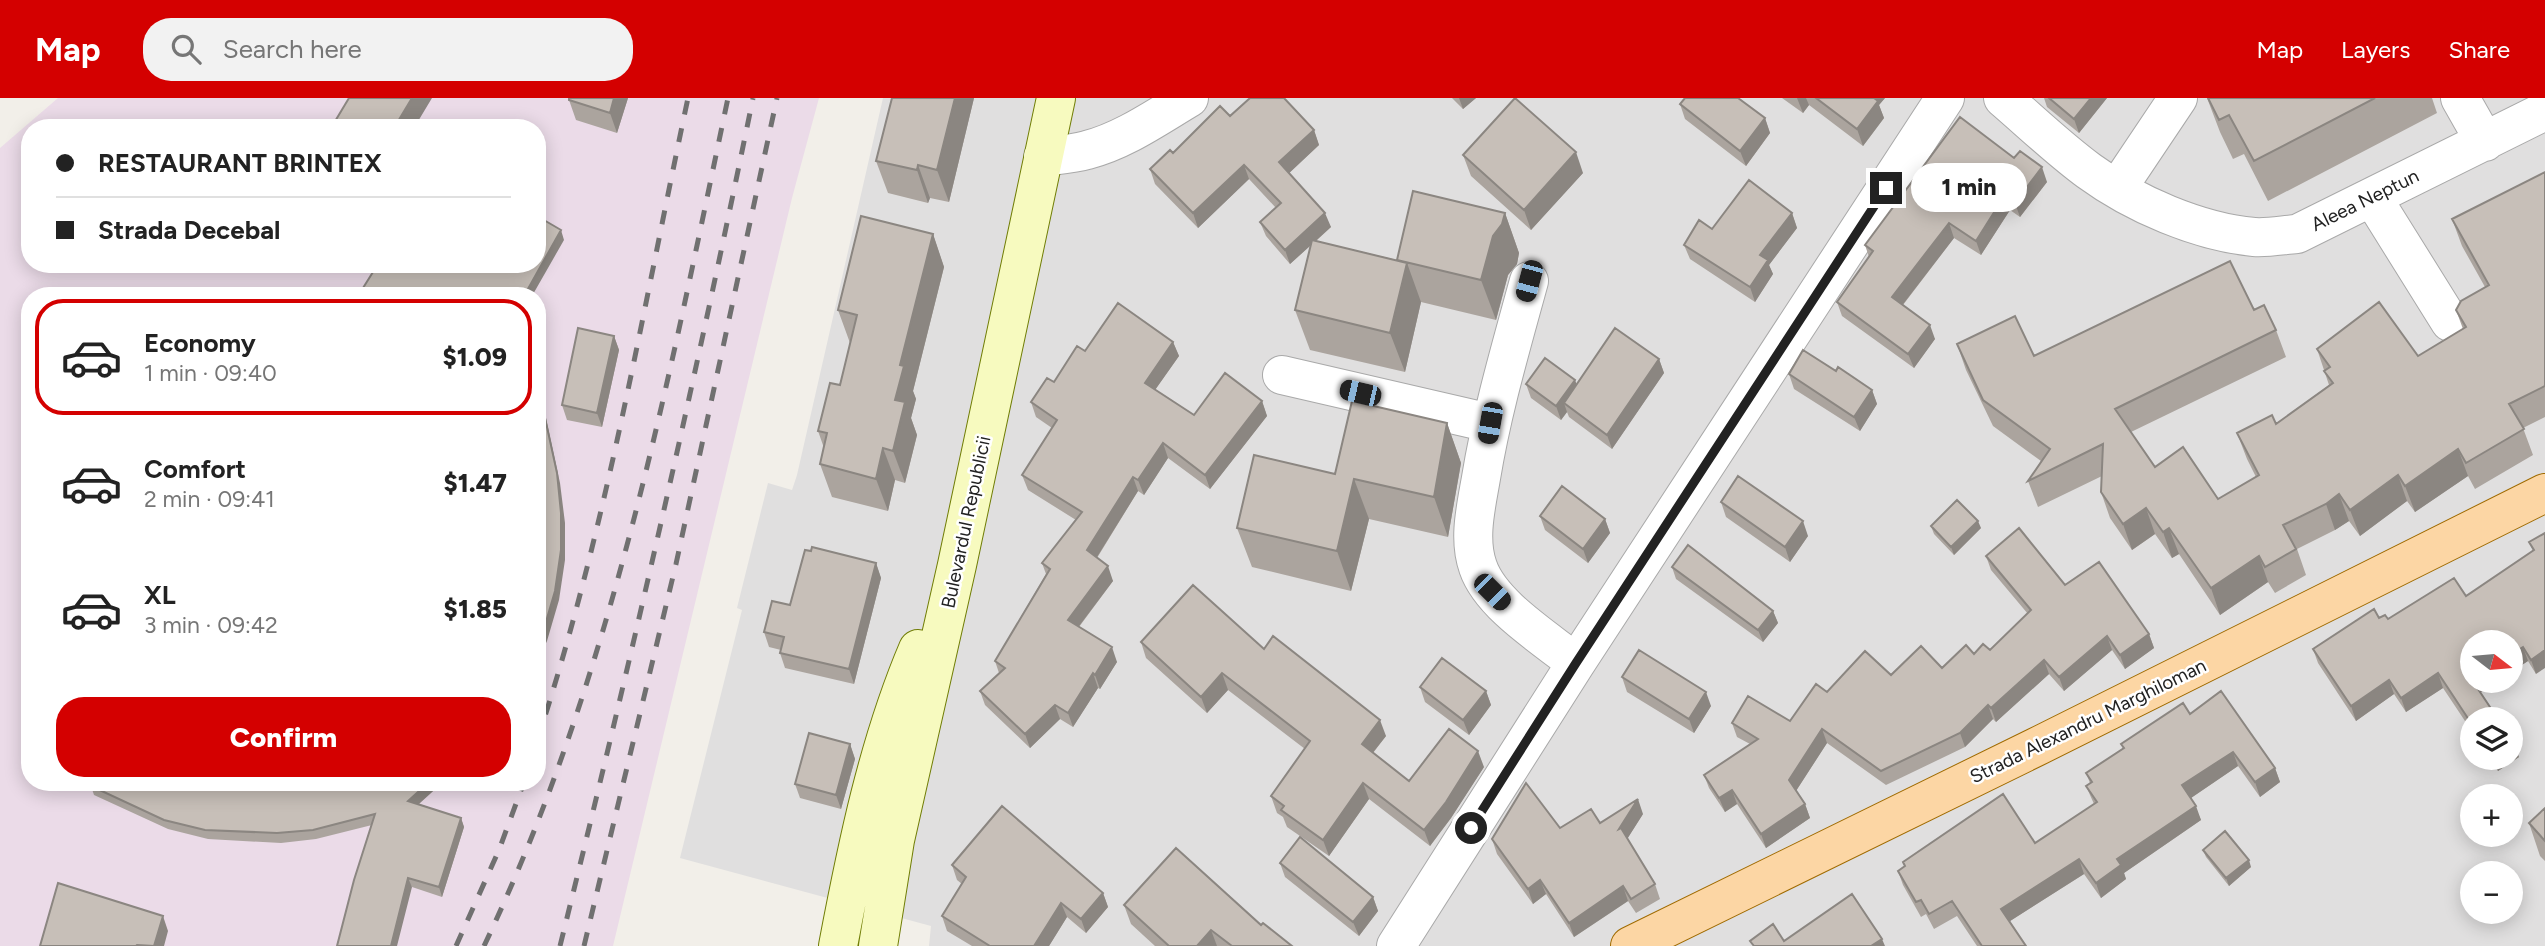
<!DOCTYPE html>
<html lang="en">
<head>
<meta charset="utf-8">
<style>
  :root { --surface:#fff; --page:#f2f2f2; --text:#222; --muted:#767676; --line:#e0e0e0; --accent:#d40000 }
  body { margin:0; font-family:Figtree,sans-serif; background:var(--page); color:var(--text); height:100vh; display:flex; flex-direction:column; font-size:26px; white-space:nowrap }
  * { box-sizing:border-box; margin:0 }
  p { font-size:23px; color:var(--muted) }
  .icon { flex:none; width:38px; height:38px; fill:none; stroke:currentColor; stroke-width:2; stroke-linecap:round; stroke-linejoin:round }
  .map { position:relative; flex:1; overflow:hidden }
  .drawer { position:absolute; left:21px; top:189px; width:525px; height:504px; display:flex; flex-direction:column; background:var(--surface); border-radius:28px; box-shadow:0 4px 18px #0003 }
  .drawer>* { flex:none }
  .top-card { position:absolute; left:21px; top:21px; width:525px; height:154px; border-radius:28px; box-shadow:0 4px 18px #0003; display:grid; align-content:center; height:154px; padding:0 35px; background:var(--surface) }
  .needle { width:46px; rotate:106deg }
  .tools { position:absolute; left:2460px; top:532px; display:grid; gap:14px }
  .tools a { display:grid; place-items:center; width:63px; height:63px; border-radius:50%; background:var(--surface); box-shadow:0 4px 18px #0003; font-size:35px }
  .end { position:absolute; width:32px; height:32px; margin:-16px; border:9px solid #222; background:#fff; box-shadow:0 0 0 4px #fff }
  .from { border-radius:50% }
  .bubble { position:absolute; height:49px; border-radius:24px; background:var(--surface); box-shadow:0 4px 18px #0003; font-size:23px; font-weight:800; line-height:49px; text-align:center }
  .car { position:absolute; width:21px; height:42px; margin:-21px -10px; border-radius:9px; box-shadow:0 0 5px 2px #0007; background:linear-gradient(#222 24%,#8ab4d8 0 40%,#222 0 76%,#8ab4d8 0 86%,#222 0) }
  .top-card b { display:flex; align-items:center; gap:24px; height:66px; font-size:26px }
  .top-card b+b { border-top:2px solid var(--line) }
  .top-card i { width:18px; height:18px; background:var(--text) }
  ul { padding:12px 0 0; list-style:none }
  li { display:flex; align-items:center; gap:21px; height:116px; margin:0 14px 10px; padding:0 21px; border:4px solid transparent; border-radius:28px }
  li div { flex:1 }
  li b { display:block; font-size:26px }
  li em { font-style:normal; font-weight:800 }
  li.on { border-color:var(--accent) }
  li>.icon { width:63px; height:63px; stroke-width:1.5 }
  .cta { display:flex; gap:14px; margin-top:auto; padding:14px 35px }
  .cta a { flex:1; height:80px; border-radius:28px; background:var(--accent); color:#fff; font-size:28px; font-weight:800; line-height:80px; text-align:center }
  header { display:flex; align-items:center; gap:42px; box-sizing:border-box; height:98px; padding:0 35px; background:var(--accent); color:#fff }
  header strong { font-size:33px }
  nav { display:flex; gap:38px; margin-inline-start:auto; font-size:24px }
  .search { width:490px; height:63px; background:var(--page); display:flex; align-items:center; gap:18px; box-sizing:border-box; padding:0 24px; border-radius:28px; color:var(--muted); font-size:26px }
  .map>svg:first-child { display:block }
  .residential { fill:#e0dfdf; fill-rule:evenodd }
  .railway { fill:#ebdbe8; fill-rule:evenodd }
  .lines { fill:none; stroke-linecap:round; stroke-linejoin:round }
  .street-casing { stroke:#a9a9a9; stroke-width:40 }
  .secondary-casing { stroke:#707d05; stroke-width:40 }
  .primary-casing { stroke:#a06b00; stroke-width:40 }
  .street { stroke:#fff; stroke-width:38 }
  .secondary { stroke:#f7fabf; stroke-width:38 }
  .primary { stroke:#fcd6a4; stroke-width:38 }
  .rail { stroke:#707070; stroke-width:5; stroke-dasharray:14 14; stroke-linecap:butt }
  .wall { fill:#aba49e }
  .shaded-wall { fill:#8b8681 }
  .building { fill:#c7bfb8; stroke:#8b8681; stroke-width:2 }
  .route { stroke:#222; stroke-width:9 }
  .labels { text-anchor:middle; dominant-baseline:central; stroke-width:5; stroke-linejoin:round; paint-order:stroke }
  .street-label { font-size:19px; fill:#222; stroke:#fff }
</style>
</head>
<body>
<header>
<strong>Map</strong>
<div class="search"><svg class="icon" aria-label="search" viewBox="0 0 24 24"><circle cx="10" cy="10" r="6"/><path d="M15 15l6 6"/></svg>Search here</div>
<nav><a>Map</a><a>Layers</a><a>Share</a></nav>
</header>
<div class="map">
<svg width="2545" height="848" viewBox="0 0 2545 848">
  <rect width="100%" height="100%" fill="#f2efe9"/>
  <!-- residential -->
  <path class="residential" d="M883 0H2545V848H929L931 828 680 760 742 512 737 510 768 385 792 392 797 377ZM2473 544H2511V583H2473ZM2473 621H2511V660H2473ZM2473 698H2511V737H2473ZM2473 775H2511V814H2473Z"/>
  <!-- railway -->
  <path class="railway" d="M58 0H819L792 100 613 848H0V50ZM30 30H537V166H30ZM30 198H537V684H30Z"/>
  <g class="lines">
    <defs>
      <path id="street" d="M2003 0C2031 24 2059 51 2089 73 2134 106 2199 134 2254 139 2268 140 2283 137 2297 136L2545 13
        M2460 0 2485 44
        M1043 59C1058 57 1073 56 1087 52 1123 43 1157 19 1189 0
        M2117 91 2178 0
        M2372 99 2450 224
        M1529 183C1511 249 1492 313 1481 380 1476 409 1468 441 1478 469 1491 507 1545 540 1576 565
        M1282 277 1490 325
        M1396 848 1576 565 1945 0"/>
      <path id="secondary" d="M838 848C857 748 878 645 918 551
        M878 848 895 742 957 467 1056 0"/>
      <path id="primary" d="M1630 848 2036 649 2545 395"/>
    </defs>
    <!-- street casing -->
    <use href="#street" class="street-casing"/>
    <!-- secondary casing -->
    <use href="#secondary" class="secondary-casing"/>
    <!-- primary casing -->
    <use href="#primary" class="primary-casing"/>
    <!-- street -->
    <use href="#street" class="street"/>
    <!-- secondary -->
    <use href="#secondary" class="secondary"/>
    <!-- primary -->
    <use href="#primary" class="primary"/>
    <!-- rail -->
    <path class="rail" d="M537 643C606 433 642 216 688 0
      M456 848 499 752 524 684
      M484 848C612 579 667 289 728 0
      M560 848C630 566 695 284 753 0
      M584 848 676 466 777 0"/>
  </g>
  <!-- wall -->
  <path class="wall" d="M569 0H628L617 35 576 22 569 2Z
    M892 0H974L949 104 930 100 928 105 888 95 876 63Z
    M1452 0H1476L1463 11Z
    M1782 0H1885L1879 7 1884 20 1863 48 1809 7 1803 15Z
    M2044 0H2107L2079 35 2047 9Z
    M2207 0H2432L2437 15 2268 103 2244 56 2233 61 2220 34Z
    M1680 6 1765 20 1770 35 1746 68 1685 21Z
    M1230 18 1314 32 1319 47 1289 75 1331 129 1316 143 1397 162 1505 115 1519 155 1517 166 1508 177 1496 222 1421 204 1405 274 1310 252 1295 212 1311 147 1290 166 1266 138 1260 124 1276 110 1249 81 1198 130 1155 86 1150 71Z
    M1463 57 1583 75 1531 132 1471 78Z
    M2014 60 2047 84 2020 119 2010 112 1981 157 1954 140 1903 207 1935 241 1914 270 1842 218 1837 204 1869 159 1865 147Z
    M2545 74V319L2523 330 2533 357 2475 391 2468 378 2415 414 2407 403 2360 438 2349 423 2335 432 2297 451 2306 477 2275 495 2268 484 2220 517 2179 456 2172 460 2155 436 2132 452 2110 420 2101 394 2102 378 2038 409 2028 383 2041 363 1993 328 1966 272 1957 246 2034 258 2254 212 2276 232 2286 259 2131 334 2155 369 2218 401 2256 379 2247 361 2237 335 2276 326 2329 287 2317 251 2418 258 2463 231 2456 212 2485 189 2462 148 2452 121Z
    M1792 115 1797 130 1769 167 1773 176 1755 204 1690 161 1684 147 1712 131Z
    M933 136 944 169 913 293 916 301 911 320 917 337 905 385 895 382 888 413 832 399 820 366 824 350 818 333 840 287 850 245 838 212Z
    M614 238 619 252 602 329 567 322 562 307Z
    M1173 244 1179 258 1155 292 1194 317 1262 303 1267 318 1210 391 1168 360 1144 397 1138 393 1097 460 1113 483 1079 529 1117 564 1100 591 1098 590 1073 629 1060 621 1030 650 985 607 980 593 999 575 995 563 1046 476 1042 465 1076 422 1028 392 1022 377 1052 330 1036 319 1031 304 1054 284 1085 253Z
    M1659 261 1664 275 1612 351 1569 319 1567 314 1561 322 1531 300 1526 286H1577Z
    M1836 273 1872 292 1877 306 1860 333 1794 291 1789 276Z
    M1447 325 1461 365 1448 439 1369 421 1351 493 1252 469 1237 430 1335 376Z
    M1721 404 1808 438 1790 464 1726 419Z
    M1540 418 1605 421 1610 435 1588 465 1545 432Z
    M1931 428 1981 430 1954 457 1934 436Z
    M2545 435 2536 576 2528 563 2511 574V544L2473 583H2498L2480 594 2473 621V635L2443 590 2406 614 2394 596 2356 623 2318 565 2313 551 2379 520 2388 521 2466 498 2533 453 2529 444Z
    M1986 458 2065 487 2149 536 2154 550 2125 571 2112 552 2064 593 2049 576 1996 624 1993 621 1965 649 1886 687 1827 645 1796 693 1805 706 1810 720 1766 750 1737 706 1725 714 1709 690 1704 677 1750 646 1737 639 1732 625 1790 623 1827 594 1891 577 1942 570 1974 556 1990 552 2028 516 1991 472Z
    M876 465 881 480 854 586 785 570 780 555 781 552 769 549 764 534 790 507Z
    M1672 469 1773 513 1778 525 1763 544 1676 481Z
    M1141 544 1264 551 1386 638 1373 655 1409 683 1484 669 1451 720 1430 748 1369 701 1329 758 1287 729 1283 719 1277 715 1271 698 1305 651 1228 592 1207 615 1146 560Z
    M1622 579 1711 608 1694 635 1627 594Z
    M1420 589 1486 593 1491 607 1469 637 1425 604Z
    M2190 616 2275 670 2280 684 2260 699 2238 668 2191 700 2201 722 2124 775 2126 781 2101 800 2084 776 2010 823 2026 848H1977L1957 818 1934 831 1926 816 1921 819 1903 787 1898 773 1905 768 1903 764 2035 745 2094 706 2086 688 2090 685 2086 675 2123 651 2121 646Z
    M850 646 855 661 841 711 800 700 795 686Z
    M2519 659 2498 673 2489 660H2511Z
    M93 684H443L419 706 461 720 464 729 442 799 412 789 372 727 316 741 281 745 208 741 168 731 94 697 91 688Z
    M2545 710V763L2540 758 2529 725Z
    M1643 716 1627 741 1655 786 1660 801 1636 815 1628 803 1574 839 1546 796 1533 806 1497 756 1492 741 1560 730 1600 725Z
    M2203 752 2251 769 2229 788 2206 759Z
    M1280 765 1373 799 1378 813 1359 838 1285 779Z
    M952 767 1103 795 1108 809 1086 835 1067 819 1049 848H972L947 833 942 818 962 786 957 782Z
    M1124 807 1261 827 1292 848H1155L1131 826Z"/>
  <!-- shaded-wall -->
  <path class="shaded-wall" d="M412 0H432L414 30H394Z
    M614 0H628L617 35 610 15Z
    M955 0H974L949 104 937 72Z
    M1459 0H1476L1463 11Z
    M1797 0H1806L1809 7 1803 15Z
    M1870 0H1885L1879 7 1884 20 1863 48 1857 31Z
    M2091 0H2107L2079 35 2074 21Z
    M1765 20 1770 35 1746 68 1740 53Z
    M1314 32 1319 47 1285 79 1279 64Z
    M1576 54 1583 75 1531 132 1524 112Z
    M918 67 930 100 928 105 917 72Z
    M1244 67 1249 81 1198 130 1193 115Z
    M2042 69 2047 84 2020 119 2015 105Z
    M2005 97 2010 112 1981 157 1976 143Z
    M1325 115 1331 129 1290 166 1285 152Z
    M1505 115 1519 155 1517 166 1508 177 1496 222 1481 182 1493 138Z
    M1792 115 1797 130 1769 167 1773 176 1755 204 1750 189 1760 157Z
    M1949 125 1954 140 1897 214 1892 199Z
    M561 132 564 142 532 198H524Z
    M933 136 944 169 913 293 916 301 911 320 917 337 905 385 893 353 895 302 900 267Z
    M1407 165 1421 204 1405 274 1390 235Z
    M1930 227 1935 241 1914 270 1908 256Z
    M614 238 619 252 602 329 597 315Z
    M1173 244 1179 258 1150 299 1145 285Z
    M1659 261 1664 275 1612 351 1607 337Z
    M1575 282 1581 297 1564 305 1567 314 1561 322 1556 308Z
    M1872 292 1877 306 1860 333 1854 319Z
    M1262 303 1267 318 1210 391 1205 377Z
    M542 306 545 316 560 385 565 425V462L559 502 547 543 537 564Z
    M1447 325 1461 365 1448 439 1434 399Z
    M1163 345 1168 360 1144 397 1138 382Z
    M883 350 895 382 888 413 876 381Z
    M2458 351 2468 378 2415 414 2405 388Z
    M2398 377 2407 403 2360 438 2350 412Z
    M1133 379 1138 393 1092 467 1087 452Z
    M1354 381 1369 421 1351 493 1337 453Z
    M2339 396 2349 423 2335 432 2326 406Z
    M2146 410 2155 436 2132 452 2123 426Z
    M1605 421 1610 435 1588 465 1583 451Z
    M1803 423 1808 438 1790 464 1785 449Z
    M1978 423 1981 430 1954 457 1951 449Z
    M2169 430 2179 456 2172 460 2163 434Z
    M2259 458 2268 484 2220 517 2211 490Z
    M876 465 881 480 854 586 849 571Z
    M1108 468 1113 483 1073 536 1068 522Z
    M1773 513 1778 525 1763 544 1758 532Z
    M2149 536 2154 550 2125 571 2120 557Z
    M2107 538 2112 552 2064 593 2059 579Z
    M1112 549 1117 564 1100 591 1095 577Z
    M2523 549 2528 563 2511 574V556Z
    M2545 552V570L2536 576 2531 562Z
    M2044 562 2049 576 1996 624 1991 610Z
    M1093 575 1098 590 1073 629 1068 615Z
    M1222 575 1228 592 1207 615 1201 599Z
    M2438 575 2443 590 2406 614 2401 600Z
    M2389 582 2394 596 2356 623 2351 608Z
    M2473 583H2498L2478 596Z
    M1486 593 1491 607 1469 637 1463 622Z
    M1706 594 1711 608 1694 635 1689 621Z
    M1055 607 1060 621 1030 650 1025 636Z
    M1988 607 1993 621 1965 649 1960 635Z
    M1380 622 1386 638 1367 662 1362 646Z
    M1822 631 1827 645 1794 696 1789 682Z
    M2514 645 2519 659 2498 673 2493 660H2511V646Z
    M850 646 855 661 841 711 836 697Z
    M1478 653 1484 669 1451 720 1430 748 1424 732Z
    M2233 654 2238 668 2188 702 2182 687Z
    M2275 670 2280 684 2260 699 2255 684Z
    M429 684H443L412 712 408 703Z
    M1363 685 1369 701 1329 758 1323 742Z
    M1732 692 1737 706 1725 714 1719 700Z
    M1638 701 1643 716 1624 746 1619 731Z
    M1805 706 1810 720 1766 750 1761 736Z
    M2196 708 2201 722 2124 775 2126 781 2101 800 2096 785 2117 761Z
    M461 720 464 729 442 799 439 789Z
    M2079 761 2084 776 2007 825 2001 811Z
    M2249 762 2251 769 2229 788 2226 780Z
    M408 780 412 789 397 848H391Z
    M1540 782 1546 796 1533 806 1528 791Z
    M1623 788 1628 803 1574 839 1569 825Z
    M1103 795 1108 809 1086 835 1081 821Z
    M1373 799 1378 813 1359 838 1353 824Z
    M1061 805 1067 819 1049 848H1034Z
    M163 818 168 833 164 848H154Z
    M1211 832 1217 848H1197Z
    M1882 841 1885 848H1871Z"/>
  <!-- building -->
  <path class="building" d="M349 0H412L394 30H331Z
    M569 0H614L610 15 569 2Z
    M892 0H955L937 72 918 67 917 72 876 63Z
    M1250 0H1284L1314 32 1279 64 1325 115 1285 152 1260 124 1281 105 1244 67 1193 115 1150 71 1170 52 1173 55 1220 8 1230 18Z
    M1515 0 1576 54 1524 112 1463 57Z
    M1685 0H1738L1765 20 1740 53 1680 6Z
    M1816 0H1874L1878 3 1857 31Z
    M2049 0H2091L2074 21Z
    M2208 0H2375L2254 63 2229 17 2219 22Z
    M1960 19 2014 60 2020 53 2042 69 2015 105 2005 97 1976 143 1949 125 1892 199 1930 227 1908 256 1837 204 1873 153 1865 147Z
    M2545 74V288L2509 306 2524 331 2466 365 2458 351 2405 388 2398 377 2350 412 2339 396 2326 406 2283 427 2296 451 2265 469 2259 458 2211 490 2169 430 2163 434 2146 410 2123 426 2101 394 2103 346 2028 383 2050 351 1983 302 1957 246 2015 218 2034 258 2230 163 2254 212 2264 207 2276 232 2115 311 2155 369 2183 349 2218 401 2259 377 2237 335 2272 317 2276 326 2333 285 2324 273 2330 269 2317 251 2379 204 2418 258 2466 229 2456 212 2461 203 2489 187 2452 121Z
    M1749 82 1792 115 1760 157 1768 162 1750 189 1684 147 1699 122 1712 131Z
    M1413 93 1505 115 1502 126 1493 138 1481 182 1397 162Z
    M537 118 561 132 524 198H358L378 166H537Z
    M861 118 933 136 900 267 904 268 895 302 905 304 893 353 883 350 876 381 820 366 827 335 818 333 830 285 840 287 857 217 838 212Z
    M1312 142 1407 165 1390 235 1295 212Z
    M1118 205 1173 244 1145 285 1194 317 1225 275 1262 303 1205 377 1163 345 1138 382 1133 379 1087 452 1108 468 1068 522 1112 549 1095 577 1093 575 1068 615 1055 607 1025 636 980 593 1005 570 995 563 1050 471 1042 465 1082 414 1022 377 1057 322 1031 304 1047 280 1054 284 1077 248 1085 253Z
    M578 230 614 238 597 315 562 307Z
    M1615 230 1659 261 1607 337 1564 305Z
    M1803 252 1836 273 1838 269 1872 292 1854 319 1789 276Z
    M1545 260 1575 282 1556 308 1526 286Z
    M537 299 542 306 557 375 561 415V452L555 493 543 534 537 547Z
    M1352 303 1447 325 1434 399 1354 381 1337 453 1237 430 1254 357 1335 376Z
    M1738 378 1803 423 1785 449 1721 404Z
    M1562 388 1605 421 1583 451 1540 418Z
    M1957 402 1978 423 1951 449 1931 428Z
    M2019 430 2065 487 2099 464 2149 536 2120 557 2107 538 2059 579 2044 562 1991 610 1988 607 1960 635 1881 673 1822 631 1789 682 1805 706 1761 736 1732 692 1719 700 1704 677 1758 641 1732 625 1748 598 1790 623 1816 586 1827 594 1865 553 1891 577 1921 548 1942 570 1966 547 1974 556 1983 546 1990 552 2031 512 1986 458Z
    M2545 435V552L2531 562 2523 549 2511 556V544H2473L2472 582 2498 621H2473V628L2438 575 2401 600 2389 582 2351 608 2313 551 2374 511 2379 520 2385 517 2388 521 2454 480 2466 498 2534 452 2529 444Z
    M1688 447 1773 513 1758 532 1672 469Z
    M812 449 876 465 849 571 780 555 784 539 764 534 772 503 790 507 805 452 811 453Z
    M1193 487 1264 551 1273 538 1380 622 1362 646 1409 683 1449 631 1478 653 1446 704 1424 732 1363 685 1323 742 1281 712 1284 708 1271 698 1310 643 1222 575 1201 599 1141 544Z
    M1639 552 1706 594 1689 621 1622 579Z
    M1442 560 1486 593 1463 622 1420 589Z
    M2221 593 2275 670 2255 684 2233 654 2182 687 2196 708 2117 761 2121 767 2096 785 2079 761 2001 811 2026 848H1982L1952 803 1929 816 1921 802 1916 804 1898 773 1905 768 1903 764 2003 696 2035 745 2097 704 2086 688 2092 684 2086 675 2124 650 2121 646 2183 605 2190 616Z
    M809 635 850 646 836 697 795 686Z
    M93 684H429L408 703 461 720 439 789 408 780 391 848H337L354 782 375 716 313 732 277 735 205 732 164 722 91 688Z
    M1526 685 1560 730 1591 711 1600 725 1638 701 1619 731 1621 730 1655 786 1631 801 1623 788 1569 825 1540 782 1528 791 1492 741Z
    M1002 708 1103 795 1081 821 1061 805 1034 848H990L942 818 966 779 952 767Z
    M2545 710V743L2529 725Z
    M2225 733 2249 762 2226 780 2203 752Z
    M1300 739 1373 799 1353 824 1280 765Z
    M1176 750 1261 827 1263 825 1292 848H1232L1211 832 1197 848H1169L1124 807Z
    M58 785 163 818 154 848 137 847 136 848H40Z
    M1852 796 1882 841 1871 848H1754L1750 843 1773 826 1784 843Z"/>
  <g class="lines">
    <!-- route -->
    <path class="route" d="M1471 730 1576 565 1886 90"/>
  </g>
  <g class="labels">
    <!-- street labels -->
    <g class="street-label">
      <text transform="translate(2365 102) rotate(-26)">Aleea Neptun</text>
      <text transform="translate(966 424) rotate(-78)">Bulevardul Republicii</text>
      <text transform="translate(2088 623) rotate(-26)">Strada Alexandru Marghiloman</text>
    </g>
  </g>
</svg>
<div class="tools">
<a><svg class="needle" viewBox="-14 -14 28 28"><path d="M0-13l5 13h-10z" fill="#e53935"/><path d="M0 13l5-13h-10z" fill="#767676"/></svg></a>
<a><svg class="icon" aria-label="layers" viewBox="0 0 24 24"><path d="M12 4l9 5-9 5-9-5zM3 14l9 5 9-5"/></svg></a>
<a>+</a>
<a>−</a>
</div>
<i class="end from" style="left:1471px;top:730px"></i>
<i class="end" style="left:1886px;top:90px"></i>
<div class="bubble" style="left:1911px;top:65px;width:116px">1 min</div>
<i class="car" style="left:1529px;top:183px;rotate:195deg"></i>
<i class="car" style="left:1360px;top:295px;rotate:283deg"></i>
<i class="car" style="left:1490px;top:325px;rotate:190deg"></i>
<i class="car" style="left:1492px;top:494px;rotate:135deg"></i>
<div class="top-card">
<b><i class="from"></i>RESTAURANT BRINTEX</b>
<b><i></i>Strada Decebal</b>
</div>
<section class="drawer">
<ul>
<li class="on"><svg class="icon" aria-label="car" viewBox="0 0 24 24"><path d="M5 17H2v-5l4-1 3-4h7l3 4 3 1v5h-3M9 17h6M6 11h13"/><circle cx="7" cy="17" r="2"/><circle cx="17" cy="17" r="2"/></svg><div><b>Economy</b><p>1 min · 09:40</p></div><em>$1.09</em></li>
<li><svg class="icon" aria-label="car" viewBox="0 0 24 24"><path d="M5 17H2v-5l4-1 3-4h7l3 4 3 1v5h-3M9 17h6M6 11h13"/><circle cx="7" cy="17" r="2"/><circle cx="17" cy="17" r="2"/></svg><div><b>Comfort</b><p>2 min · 09:41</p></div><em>$1.47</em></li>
<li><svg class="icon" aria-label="car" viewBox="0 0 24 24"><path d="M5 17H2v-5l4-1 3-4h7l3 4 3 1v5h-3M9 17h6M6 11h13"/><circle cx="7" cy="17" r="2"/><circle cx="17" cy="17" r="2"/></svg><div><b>XL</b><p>3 min · 09:42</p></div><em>$1.85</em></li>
</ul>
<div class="cta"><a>Confirm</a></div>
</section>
</div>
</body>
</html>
